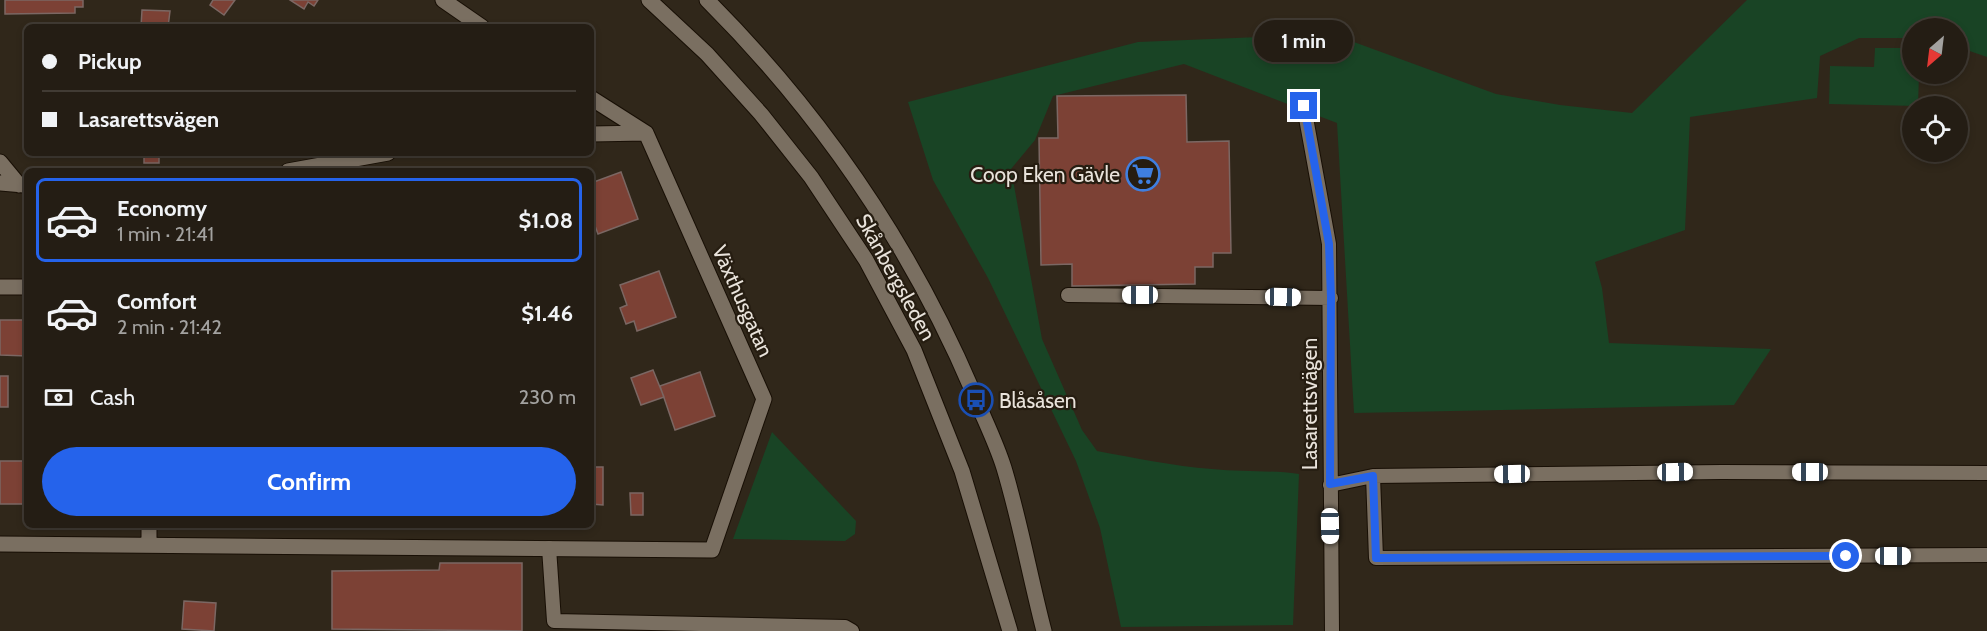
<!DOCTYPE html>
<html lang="en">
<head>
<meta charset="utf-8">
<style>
  :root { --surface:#241d14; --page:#302a22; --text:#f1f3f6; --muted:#a3a2a0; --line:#413b34; --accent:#2563eb }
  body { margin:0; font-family:Cabin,sans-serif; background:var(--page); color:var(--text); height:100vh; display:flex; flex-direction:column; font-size:22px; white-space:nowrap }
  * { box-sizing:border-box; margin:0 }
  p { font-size:20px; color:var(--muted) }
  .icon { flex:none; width:33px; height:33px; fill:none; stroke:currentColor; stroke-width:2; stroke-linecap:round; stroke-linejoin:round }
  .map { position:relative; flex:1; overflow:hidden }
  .side { position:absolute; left:24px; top:168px; width:570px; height:360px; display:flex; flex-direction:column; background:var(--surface); border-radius:9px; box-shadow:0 3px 9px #0003,0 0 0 2px var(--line) }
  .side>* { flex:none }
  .hud { position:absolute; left:24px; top:24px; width:570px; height:132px; border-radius:9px; box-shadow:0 3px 9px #0003,0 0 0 2px var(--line); display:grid; align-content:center; height:132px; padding:0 18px; background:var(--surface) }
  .needle { width:39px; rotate:208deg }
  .tools { position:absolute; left:1902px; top:18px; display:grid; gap:12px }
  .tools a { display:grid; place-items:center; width:66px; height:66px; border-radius:50%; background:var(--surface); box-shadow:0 3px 9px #0003,0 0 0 2px var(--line); font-size:30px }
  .end { position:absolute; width:27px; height:27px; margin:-14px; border:8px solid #2563eb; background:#fff; box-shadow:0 0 0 3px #fff }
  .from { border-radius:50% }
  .bubble { position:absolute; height:42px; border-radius:21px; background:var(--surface); box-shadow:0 3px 9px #0003,0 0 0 2px var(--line); font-size:20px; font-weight:700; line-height:42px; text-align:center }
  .car { position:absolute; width:18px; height:36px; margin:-18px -9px; border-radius:8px; box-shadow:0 0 4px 2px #0007; background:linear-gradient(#fff 24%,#345 0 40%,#fff 0 76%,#345 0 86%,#fff 0) }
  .hud b { display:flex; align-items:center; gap:21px; height:57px; font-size:22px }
  .hud b+b { border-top:2px solid var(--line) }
  .hud i { width:15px; height:15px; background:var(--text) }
  ul { padding:10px 0 0; list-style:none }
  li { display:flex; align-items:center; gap:18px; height:84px; margin:0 12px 9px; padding:0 6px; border:3px solid transparent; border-radius:9px }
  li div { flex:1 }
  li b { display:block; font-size:22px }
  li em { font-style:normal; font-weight:700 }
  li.selected { border-color:var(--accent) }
  li>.icon { width:54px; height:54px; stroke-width:1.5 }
  .pay { display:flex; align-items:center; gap:15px; height:66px; padding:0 18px; font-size:22px }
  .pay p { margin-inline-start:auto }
  .action { display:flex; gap:12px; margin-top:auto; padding:12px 18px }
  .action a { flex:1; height:69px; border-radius:36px; background:var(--accent); color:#fff; font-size:24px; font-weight:700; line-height:69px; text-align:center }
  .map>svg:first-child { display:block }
  .green { fill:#194425 }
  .building { fill:#7c4135; stroke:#7b6763; stroke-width:1.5 }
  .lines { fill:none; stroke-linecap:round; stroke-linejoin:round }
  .service-casing { stroke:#180f05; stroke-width:16 }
  .minor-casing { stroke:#180f05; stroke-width:17 }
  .tertiary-casing { stroke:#180f05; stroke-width:17 }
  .service { stroke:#7a6f61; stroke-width:14 }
  .minor { stroke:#7a6f61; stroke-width:15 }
  .tertiary { stroke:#7a6f61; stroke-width:15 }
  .route { stroke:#2563eb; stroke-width:8 }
  .labels { text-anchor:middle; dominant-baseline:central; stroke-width:4.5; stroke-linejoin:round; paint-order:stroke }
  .poi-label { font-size:21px; fill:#e9e3db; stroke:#261d11; text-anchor:end }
  .street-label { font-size:21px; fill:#e9e3db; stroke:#261d11 }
</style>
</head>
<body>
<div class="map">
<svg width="1987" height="631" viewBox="0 0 1987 631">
  <rect width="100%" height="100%" fill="#30271a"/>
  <!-- green -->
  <path class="green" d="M1747 0H1987V57L1958 47V28H1912V38H1859L1820 56 1817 98 1690 117 1685 230 1595 262 1602 288 1609 343 1771 349 1734 405 1354 413 1337 123 1184 64 1053 96 1035 140 1011 169 1042 339 1082 430 1097 451C1135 458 1173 466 1212 469 1241 472 1270 470 1299 474L1293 625 1121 627 1100 528 1076 461 988 278 933 180 908 102 1138 42 1332 34 1496 94 1560 105 1632 113Z
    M1875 48H1912V74H1919L1918 106 1829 104 1830 66 1874 67Z
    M772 432 856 521 855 534 845 541 733 539Z"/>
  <!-- building -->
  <path class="building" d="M5 0H83V7H75V13L5 14Z
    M213 0H235L224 15 210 5Z
    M290 0H318L314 6 308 2 304 9Z
    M142 10 170 11 168 27H141Z
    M1186 95 1187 142 1229 141 1231 253H1213V267H1195V284L1072 286V264L1041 265 1039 138H1058L1057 96Z
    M144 153H159V163H144Z
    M621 172 638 219 598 234 591 215V183Z
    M659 271 676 317 637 331 634 321 626 324 620 308 627 305 620 285Z
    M0 320H27V356L0 355Z
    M653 370 664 397 641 405 631 378Z
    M700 372 715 416 675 430 660 386Z
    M0 376H8V407H0Z
    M0 461H27V504H0Z
    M591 467H603V505L591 504Z
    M630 493H643V515H631Z
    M440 563H522V631L332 629V571L439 570Z
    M184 601 216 603 214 631 182 629Z"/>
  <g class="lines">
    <defs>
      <path id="service" d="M1304 107 1329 244 1332 631
        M1068 295 1331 298
        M1373 476 1376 558 1987 555
        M1330 485 1373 476 1722 472 1987 473
        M549 548 554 621 845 627 852 631"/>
      <path id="minor" d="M443 0 482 27
        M591 134 646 133
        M0 162 19 185
        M288 171 388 153
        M0 183 24 185
        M0 287H27
        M149 525V545
        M0 544 712 550 764 399 646 133 591 98"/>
      <path id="tertiary" d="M649 0 707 54 761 114 811 177 866 260 914 350 962 471 1010 631
        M707 0C821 114 910 244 973 392 983 417 996 442 1004 468 1020 521 1030 577 1044 631"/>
    </defs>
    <!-- service casing -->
    <use href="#service" class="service-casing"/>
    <!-- minor casing -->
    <use href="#minor" class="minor-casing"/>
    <!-- tertiary casing -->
    <use href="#tertiary" class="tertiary-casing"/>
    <!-- service -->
    <use href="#service" class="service"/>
    <!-- minor -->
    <use href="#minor" class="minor"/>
    <!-- tertiary -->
    <use href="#tertiary" class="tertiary"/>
  </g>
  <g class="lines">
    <!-- route -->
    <path class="route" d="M1304 106 1329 244 1331 297 1330 484 1373 476 1376 558 1846 556"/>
  </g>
  <!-- icons -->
  <defs>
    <symbol id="supermarket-ring" viewBox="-11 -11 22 22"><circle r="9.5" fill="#261d11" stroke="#3f7fe0" stroke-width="1.5"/><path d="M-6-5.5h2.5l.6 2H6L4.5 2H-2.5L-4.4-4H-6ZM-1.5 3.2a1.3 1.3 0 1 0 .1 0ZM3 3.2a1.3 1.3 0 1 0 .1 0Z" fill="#3f7fe0"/></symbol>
    <symbol id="bus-ring" viewBox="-11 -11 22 22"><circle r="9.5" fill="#261d11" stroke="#1a4fb4" stroke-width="1.5"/><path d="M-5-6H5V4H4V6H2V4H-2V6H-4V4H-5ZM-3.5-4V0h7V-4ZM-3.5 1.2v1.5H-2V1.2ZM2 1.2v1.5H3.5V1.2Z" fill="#1a4fb4"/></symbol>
  </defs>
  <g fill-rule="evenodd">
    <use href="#supermarket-ring" x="1124" y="155" width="38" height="38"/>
    <use href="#bus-ring" x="957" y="381" width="38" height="38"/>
  </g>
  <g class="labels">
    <!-- poi labels -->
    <g class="poi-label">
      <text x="1120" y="174">Coop Eken Gävle</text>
      <text x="999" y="400" text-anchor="start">Blåsåsen</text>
    </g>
    <!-- street labels -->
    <g class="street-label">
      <text transform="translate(896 277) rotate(61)">Skånbergsleden</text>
      <text transform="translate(743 301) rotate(66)">Växthusgatan</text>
      <text transform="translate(1309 404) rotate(-90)">Lasarettsvägen</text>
    </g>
  </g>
</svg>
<div class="tools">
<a><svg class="needle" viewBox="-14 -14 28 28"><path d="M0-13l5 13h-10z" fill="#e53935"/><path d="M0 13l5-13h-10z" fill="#a3a2a0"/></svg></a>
<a><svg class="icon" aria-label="locate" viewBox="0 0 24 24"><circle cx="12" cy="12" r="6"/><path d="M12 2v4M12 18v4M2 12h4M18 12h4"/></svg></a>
</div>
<i class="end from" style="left:1846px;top:556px"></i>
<i class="end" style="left:1304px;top:106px"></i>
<div class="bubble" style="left:1254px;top:20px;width:99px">1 min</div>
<i class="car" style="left:1140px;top:295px;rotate:270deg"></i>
<i class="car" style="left:1283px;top:297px;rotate:91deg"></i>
<i class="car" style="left:1675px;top:472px;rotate:89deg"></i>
<i class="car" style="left:1810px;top:472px;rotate:270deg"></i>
<i class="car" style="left:1512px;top:474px;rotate:269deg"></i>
<i class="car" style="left:1330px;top:526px;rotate:179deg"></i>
<i class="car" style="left:1893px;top:556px;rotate:90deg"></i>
<div class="hud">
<b><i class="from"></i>Pickup</b>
<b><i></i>Lasarettsvägen</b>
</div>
<section class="side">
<ul>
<li class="selected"><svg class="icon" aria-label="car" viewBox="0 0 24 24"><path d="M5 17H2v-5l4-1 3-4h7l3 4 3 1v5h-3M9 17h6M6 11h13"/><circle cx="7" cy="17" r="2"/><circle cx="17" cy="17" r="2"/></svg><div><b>Economy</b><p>1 min · 21:41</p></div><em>$1.08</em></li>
<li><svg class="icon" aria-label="car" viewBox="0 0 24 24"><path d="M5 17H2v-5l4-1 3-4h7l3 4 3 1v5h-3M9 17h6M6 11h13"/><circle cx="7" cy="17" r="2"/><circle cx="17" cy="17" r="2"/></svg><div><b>Comfort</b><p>2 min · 21:42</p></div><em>$1.46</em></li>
</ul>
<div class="pay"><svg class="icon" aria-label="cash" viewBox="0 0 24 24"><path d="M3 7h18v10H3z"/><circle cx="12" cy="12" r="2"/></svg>Cash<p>230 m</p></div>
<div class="action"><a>Confirm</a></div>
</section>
</div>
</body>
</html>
